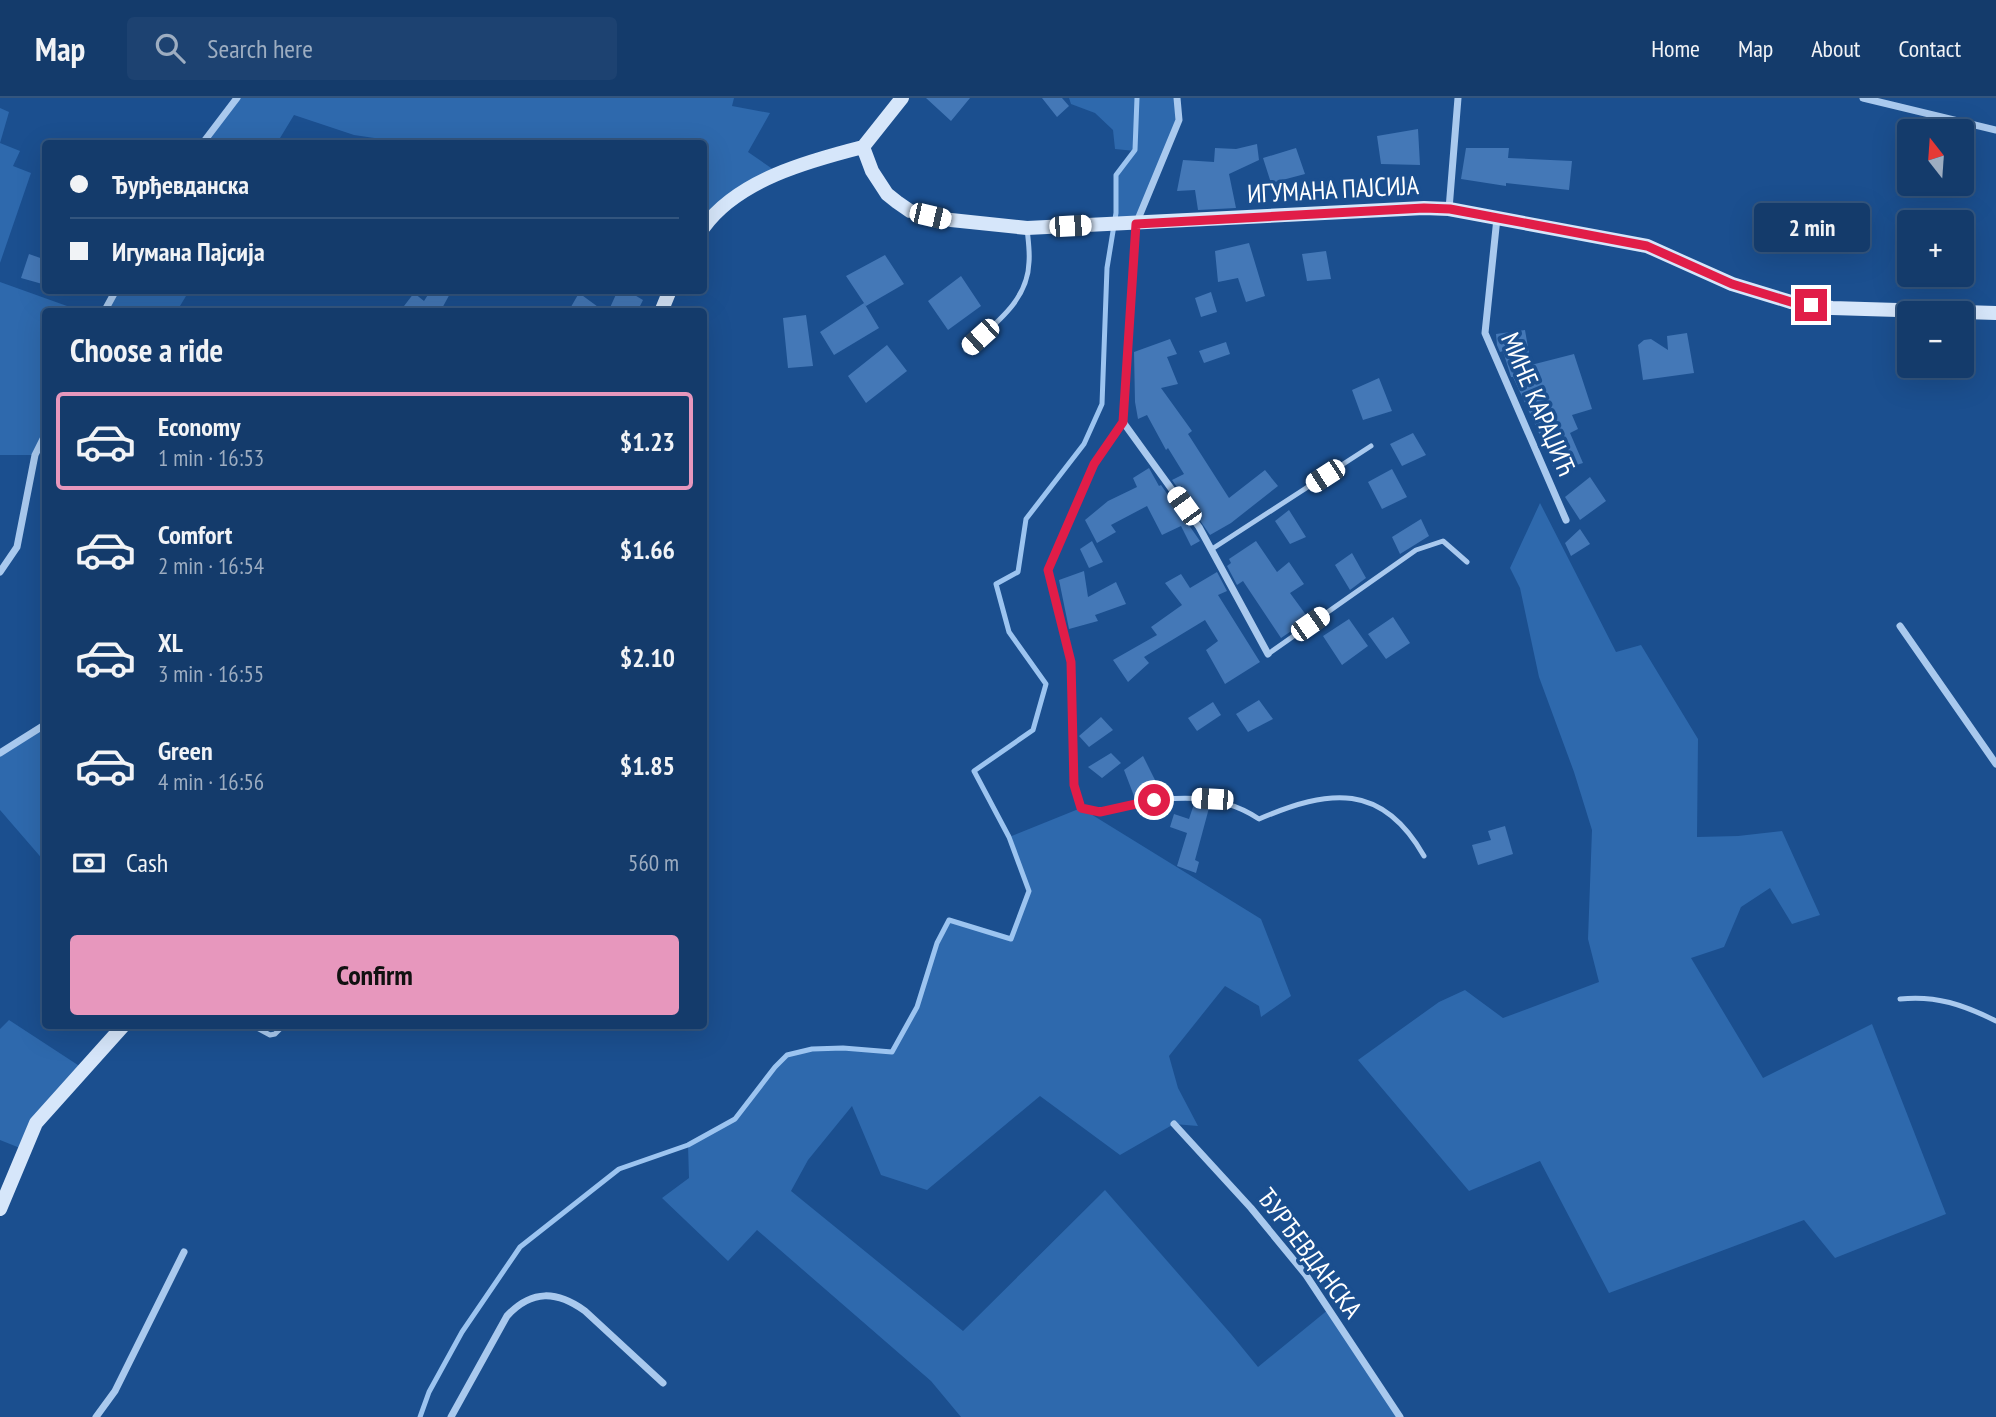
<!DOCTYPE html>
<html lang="en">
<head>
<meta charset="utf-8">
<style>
  :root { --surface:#143b6b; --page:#1d4271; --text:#f1f3f6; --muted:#9dadc1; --line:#33557e; --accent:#e797bd }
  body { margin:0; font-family:"PT Sans Narrow",sans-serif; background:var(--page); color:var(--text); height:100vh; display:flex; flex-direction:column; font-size:26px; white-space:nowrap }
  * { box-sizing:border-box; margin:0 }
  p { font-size:23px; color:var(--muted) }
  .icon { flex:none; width:38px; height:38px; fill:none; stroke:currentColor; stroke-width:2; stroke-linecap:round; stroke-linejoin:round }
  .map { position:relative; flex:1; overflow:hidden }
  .side { position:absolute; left:42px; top:210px; width:665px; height:721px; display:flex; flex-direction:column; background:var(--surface); border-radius:7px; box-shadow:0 7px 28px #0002,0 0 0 2px var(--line) }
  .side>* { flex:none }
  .banner { position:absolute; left:42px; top:42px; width:665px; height:154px; border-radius:7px; box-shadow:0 7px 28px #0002,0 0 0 2px var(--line); display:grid; align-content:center; height:154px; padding:0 28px; background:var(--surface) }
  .needle { width:46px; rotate:343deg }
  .buttons { position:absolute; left:1897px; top:21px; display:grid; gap:14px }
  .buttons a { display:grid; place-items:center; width:77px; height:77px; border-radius:7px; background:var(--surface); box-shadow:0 7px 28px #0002,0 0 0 2px var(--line); font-size:35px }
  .end { position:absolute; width:32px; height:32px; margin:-16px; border:9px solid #e11d48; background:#fff; box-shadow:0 0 0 4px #fff }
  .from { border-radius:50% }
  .bubble { position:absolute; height:49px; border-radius:7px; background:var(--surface); box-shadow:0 7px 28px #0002,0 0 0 2px var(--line); font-size:23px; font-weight:600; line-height:49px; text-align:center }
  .car { position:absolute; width:21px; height:42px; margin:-21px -10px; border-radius:9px; box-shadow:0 0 5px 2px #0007; background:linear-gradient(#fff 24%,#345 0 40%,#fff 0 76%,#345 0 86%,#fff 0) }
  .banner b { display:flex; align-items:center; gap:24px; height:66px; font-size:26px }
  .banner b+b { border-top:2px solid var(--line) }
  .banner i { width:18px; height:18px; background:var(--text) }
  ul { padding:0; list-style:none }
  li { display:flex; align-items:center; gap:21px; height:98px; margin:0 14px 10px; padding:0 14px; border:4px solid transparent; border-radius:7px }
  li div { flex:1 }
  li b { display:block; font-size:26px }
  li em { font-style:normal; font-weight:600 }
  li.on { border-color:var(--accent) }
  li>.icon { width:63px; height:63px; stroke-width:1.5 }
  h2 { padding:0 28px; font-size:32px; line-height:84px }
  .pay { display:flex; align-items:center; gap:18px; height:77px; padding:0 28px; font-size:26px }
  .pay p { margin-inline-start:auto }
  .cta { display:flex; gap:14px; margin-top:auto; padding:14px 28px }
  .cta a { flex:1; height:80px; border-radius:7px; background:var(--accent); color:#111; font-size:28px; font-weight:600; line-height:80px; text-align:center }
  header { display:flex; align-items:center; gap:42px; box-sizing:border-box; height:98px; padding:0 35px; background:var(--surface); border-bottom:2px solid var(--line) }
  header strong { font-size:33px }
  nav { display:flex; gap:38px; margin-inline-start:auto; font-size:24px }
  .search { width:490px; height:63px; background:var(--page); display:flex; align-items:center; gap:18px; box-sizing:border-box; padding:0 24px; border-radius:7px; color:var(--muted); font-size:26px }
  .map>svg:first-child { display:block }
  .green { fill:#2e69ad }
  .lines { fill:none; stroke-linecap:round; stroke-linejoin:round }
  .stream { stroke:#9cc4f0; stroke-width:5 }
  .building { fill:#4478b7 }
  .lane { stroke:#a9c9ee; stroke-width:5 }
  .street { stroke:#a9c9ee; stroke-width:7 }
  .secondary { stroke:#d6e6fa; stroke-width:14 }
  .route { stroke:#e11d48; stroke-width:9 }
  .labels { text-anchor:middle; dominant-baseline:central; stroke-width:7; stroke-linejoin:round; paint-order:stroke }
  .street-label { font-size:26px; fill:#fff; stroke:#1b4f8f }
</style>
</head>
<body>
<header>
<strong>Map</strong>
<div class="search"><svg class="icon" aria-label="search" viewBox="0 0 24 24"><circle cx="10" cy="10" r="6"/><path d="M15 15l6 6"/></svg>Search here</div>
<nav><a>Home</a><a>Map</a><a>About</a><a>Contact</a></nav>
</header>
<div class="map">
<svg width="1996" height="1319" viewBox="0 0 1996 1319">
  <rect width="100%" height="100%" fill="#1b4f8f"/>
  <!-- green -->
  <path class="green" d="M237 0H734L732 8 770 15 748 54 780 76 704 129V46H415L354 37 294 17 277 45 202 46Z
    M1069 0H1177L1179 22 1136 126H1114L1116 77 1135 53 1115 51 1113 32 1095 15 1071 6Z
    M0 10 9 14 0 45 20 53 13 68 31 75 0 165Z
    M0 184 81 213 46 214 45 335 35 357H0Z
    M116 193H189L177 213 104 214Z
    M1540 405 1616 554 1641 547 1698 641 1697 739 1738 738 1782 733 1820 817 1792 826 1770 790 1741 809 1724 849 1691 860 1763 980 1872 926 1946 1116 1835 1160 1804 1122 1609 1195 1540 1063 1469 1093 1358 962 1439 904 1465 892 1503 920 1599 884 1588 841 1592 732 1574 674 1539 579 1520 490 1510 470Z
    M45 626V764L0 712V656Z
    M1081 710 1261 821 1291 898 1261 919 1259 908 1225 888 1169 958 1178 990 1198 1028 1174 1026 1120 1057 1040 998 927 1092 881 1077 852 1008 808 1062 791 1093 963 1233 1105 1092 1231 1236 1258 1269 1329 1211 1400 1319H961L931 1283 757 1132 728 1163 662 1100 689 1080 688 1047C703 1039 723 1032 735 1021 755 1004 763 973 786 958 807 944 866 952 892 954L917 909 937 845 949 822 1012 840 1029 793 1009 739Z
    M9 922 84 971 25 1052 0 1042V931Z"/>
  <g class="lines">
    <!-- stream -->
    <path class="stream" d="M420 1319 429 1294 462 1234 520 1149 619 1071 688 1047 735 1021 775 969 787 957 812 951 843 950 892 954 917 909 937 845 949 822 1011 841 1029 793 1009 739 974 673 1033 632 1046 586 1009 534 996 486 1018 474 1026 421 1084 346 1102 306 1107 170 1116 115V77L1135 52 1137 0"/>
  </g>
  <!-- building -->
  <path class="building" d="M926 0H970L951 23Z
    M1042 0H1062L1069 8 1057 19Z
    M1418 31 1420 67 1381 66 1377 38Z
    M1257 46 1259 62 1229 76 1236 110 1198 112 1195 92 1177 93 1183 62 1214 64 1215 50 1236 51Z
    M1296 50 1305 76 1271 85 1263 60Z
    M1466 50H1509L1508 60 1572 63 1569 92 1506 85V88L1461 81Z
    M1249 145 1265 198 1246 204 1238 180 1218 184 1215 153Z
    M1326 153 1331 181 1307 183 1302 156Z
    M29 156 46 162V187L21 180Z
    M885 157 904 186 866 208 846 178Z
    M961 178 981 208 948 232 928 203Z
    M431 192H452L440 214H412L404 208 414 195 424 203Z
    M618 192H626L643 202 637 214H608Z
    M1211 194 1217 214 1201 219 1195 200Z
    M579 195 605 214H568Z
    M864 205 879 230 834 257 820 234Z
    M806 217 813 268 788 270 783 220Z
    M1525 232 1531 267 1574 256 1592 311 1572 317 1578 331 1570 335 1583 365 1554 374 1548 345 1544 346 1513 279H1511L1503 253 1500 254 1497 247 1496 236Z
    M1687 235 1694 275 1643 282 1638 247 1644 242 1651 241 1668 252 1667 238Z
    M1170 241 1177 256 1167 259 1178 286 1161 290 1192 333 1188 336 1229 400 1265 372 1278 388 1231 425 1210 437 1172 382 1184 376 1168 350 1166 352 1147 317 1138 321 1135 304 1134 254Z
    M1226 244 1230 256 1204 265 1199 253Z
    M887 247 907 273 866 305 848 278Z
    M1379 280 1392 313 1363 322 1352 292Z
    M1413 335 1426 357 1402 368 1390 346Z
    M1149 370 1159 388 1161 387 1200 443 1191 448 1181 428 1162 437 1147 408 1111 427 1116 434 1097 445 1085 422 1108 403 1137 389 1133 380Z
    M1392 371 1407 399 1382 411 1368 384Z
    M1590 379 1606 403 1580 422 1565 399Z
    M1289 412 1306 439 1290 446 1275 423Z
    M1421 421 1429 438 1400 456 1392 439Z
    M1580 431 1590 446 1571 458 1565 445Z
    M1092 443 1103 464 1089 470 1080 451Z
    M1256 443 1277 474 1289 464 1304 486 1290 495 1309 521 1281 540 1243 483 1237 487 1227 468 1231 465 1229 461Z
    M1352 455 1366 480 1350 492 1335 467Z
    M1084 473 1088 499 1116 484 1126 506 1095 517 1098 523 1069 531 1059 482Z
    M1217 474 1227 493 1218 497 1260 564 1225 586 1206 552 1218 543 1205 522 1144 559 1149 565 1128 584 1113 562 1157 537 1151 529 1182 507 1165 485 1181 476 1190 490Z
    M1393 519 1410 545 1386 561 1368 536Z
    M1349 521 1368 548 1342 567 1323 538Z
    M1259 602 1273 621 1248 634 1236 616Z
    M1213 604 1221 617 1197 633 1188 620Z
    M1101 619 1113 632 1089 649 1079 638Z
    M1111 655 1121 665 1102 680 1088 669Z
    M1143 658 1158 688 1134 698 1124 672Z
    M1194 706 1209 710 1195 762 1199 764 1196 775 1177 768 1187 735 1170 729 1174 716 1189 721Z
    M1505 728 1513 756 1478 767 1472 747 1491 742 1488 733Z"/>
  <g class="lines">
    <!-- lane -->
    <path class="lane" d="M966 252C993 227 1028 204 1029 164 1030 153 1028 141 1027 130
      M1212 451 1371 348
      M1268 556 1416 452 1443 443 1467 464
      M1074 687 1081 710C1104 715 1117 709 1140 705 1180 697 1224 697 1259 721 1329 691 1382 684 1424 758
      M1900 901C1936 897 1964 907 1996 923
      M253 928 270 937 275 936 283 928"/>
    <!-- street -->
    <path class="street" d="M1863 0 1996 32
      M202 46 237 0
      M1449 111 1458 0
      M1497 120 1485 235 1566 422
      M104 214 116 192
      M1123 324 1199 429 1268 556
      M0 474 17 449 35 357 46 335
      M1900 528 1996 666
      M0 655 46 626
      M1074 687 1071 564 1048 472 1094 366 1123 324 1136 126 1179 22 1177 0
      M1174 1026 1251 1110 1306 1177 1400 1319
      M96 1319 115 1293 184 1154
      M451 1319 507 1218C532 1191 557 1193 585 1213L663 1285"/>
    <!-- secondary -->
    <path class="secondary" d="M863 49 872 73 887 96 897 104 910 113 951 122 1027 130 1424 110 1449 111 1647 148 1732 186 1791 204 1832 210 1996 215
      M863 49 902 0
      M704 129C738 82 808 63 863 49
      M661 214 670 192
      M0 1111 36 1025 123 928"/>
  </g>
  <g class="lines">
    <!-- route -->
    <path class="route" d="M1154 702 1100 714 1081 710 1074 687 1071 564 1048 472 1094 366 1123 324 1136 126 1424 110 1450 111 1647 148 1732 186 1791 204 1811 207"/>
  </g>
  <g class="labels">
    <!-- street labels -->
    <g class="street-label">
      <text transform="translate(1333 91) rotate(-3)">ИГУМАНА ПАЈСИЈА</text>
      <text transform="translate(1539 306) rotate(67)">МИНЕ КАРАЏИЋ</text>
      <text transform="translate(1310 1155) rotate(53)">ЂУРЂЕВДАНСКА</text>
    </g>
  </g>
</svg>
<div class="buttons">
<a><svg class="needle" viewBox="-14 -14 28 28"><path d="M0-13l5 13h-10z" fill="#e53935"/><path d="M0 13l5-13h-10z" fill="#9dadc1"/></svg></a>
<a>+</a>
<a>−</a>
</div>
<i class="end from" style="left:1154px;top:702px"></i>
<i class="end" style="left:1811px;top:207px"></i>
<div class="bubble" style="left:1754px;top:105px;width:116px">2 min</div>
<i class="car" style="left:930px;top:118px;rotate:103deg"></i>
<i class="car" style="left:1070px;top:128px;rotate:87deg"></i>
<i class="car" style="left:980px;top:239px;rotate:228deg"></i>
<i class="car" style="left:1325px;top:378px;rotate:237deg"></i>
<i class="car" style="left:1184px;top:408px;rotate:324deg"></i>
<i class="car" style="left:1310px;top:526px;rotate:55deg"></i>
<i class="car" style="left:1212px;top:701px;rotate:273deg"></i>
<div class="banner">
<b><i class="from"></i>Ђурђевданска</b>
<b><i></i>Игумана Пајсија</b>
</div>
<section class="side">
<h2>Choose a ride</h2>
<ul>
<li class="on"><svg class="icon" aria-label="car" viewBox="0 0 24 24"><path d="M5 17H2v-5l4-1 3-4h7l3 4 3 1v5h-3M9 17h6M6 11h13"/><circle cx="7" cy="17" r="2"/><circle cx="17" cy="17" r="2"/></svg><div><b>Economy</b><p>1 min · 16:53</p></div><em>$1.23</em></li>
<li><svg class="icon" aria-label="car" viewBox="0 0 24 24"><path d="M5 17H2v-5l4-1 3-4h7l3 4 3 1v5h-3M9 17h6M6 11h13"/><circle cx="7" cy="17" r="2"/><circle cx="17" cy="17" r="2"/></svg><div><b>Comfort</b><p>2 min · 16:54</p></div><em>$1.66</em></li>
<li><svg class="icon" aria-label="car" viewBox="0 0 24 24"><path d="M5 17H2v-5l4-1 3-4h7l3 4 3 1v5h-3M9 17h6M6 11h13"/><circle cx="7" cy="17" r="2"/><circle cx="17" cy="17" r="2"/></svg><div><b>XL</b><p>3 min · 16:55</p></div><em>$2.10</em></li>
<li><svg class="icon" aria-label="car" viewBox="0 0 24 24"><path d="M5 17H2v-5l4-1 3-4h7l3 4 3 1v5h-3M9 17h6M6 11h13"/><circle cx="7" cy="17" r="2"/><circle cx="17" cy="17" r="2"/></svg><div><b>Green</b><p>4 min · 16:56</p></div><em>$1.85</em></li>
</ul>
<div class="pay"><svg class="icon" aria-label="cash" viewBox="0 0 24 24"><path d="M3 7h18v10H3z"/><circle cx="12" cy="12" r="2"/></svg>Cash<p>560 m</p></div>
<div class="cta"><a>Confirm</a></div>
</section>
</div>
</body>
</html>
